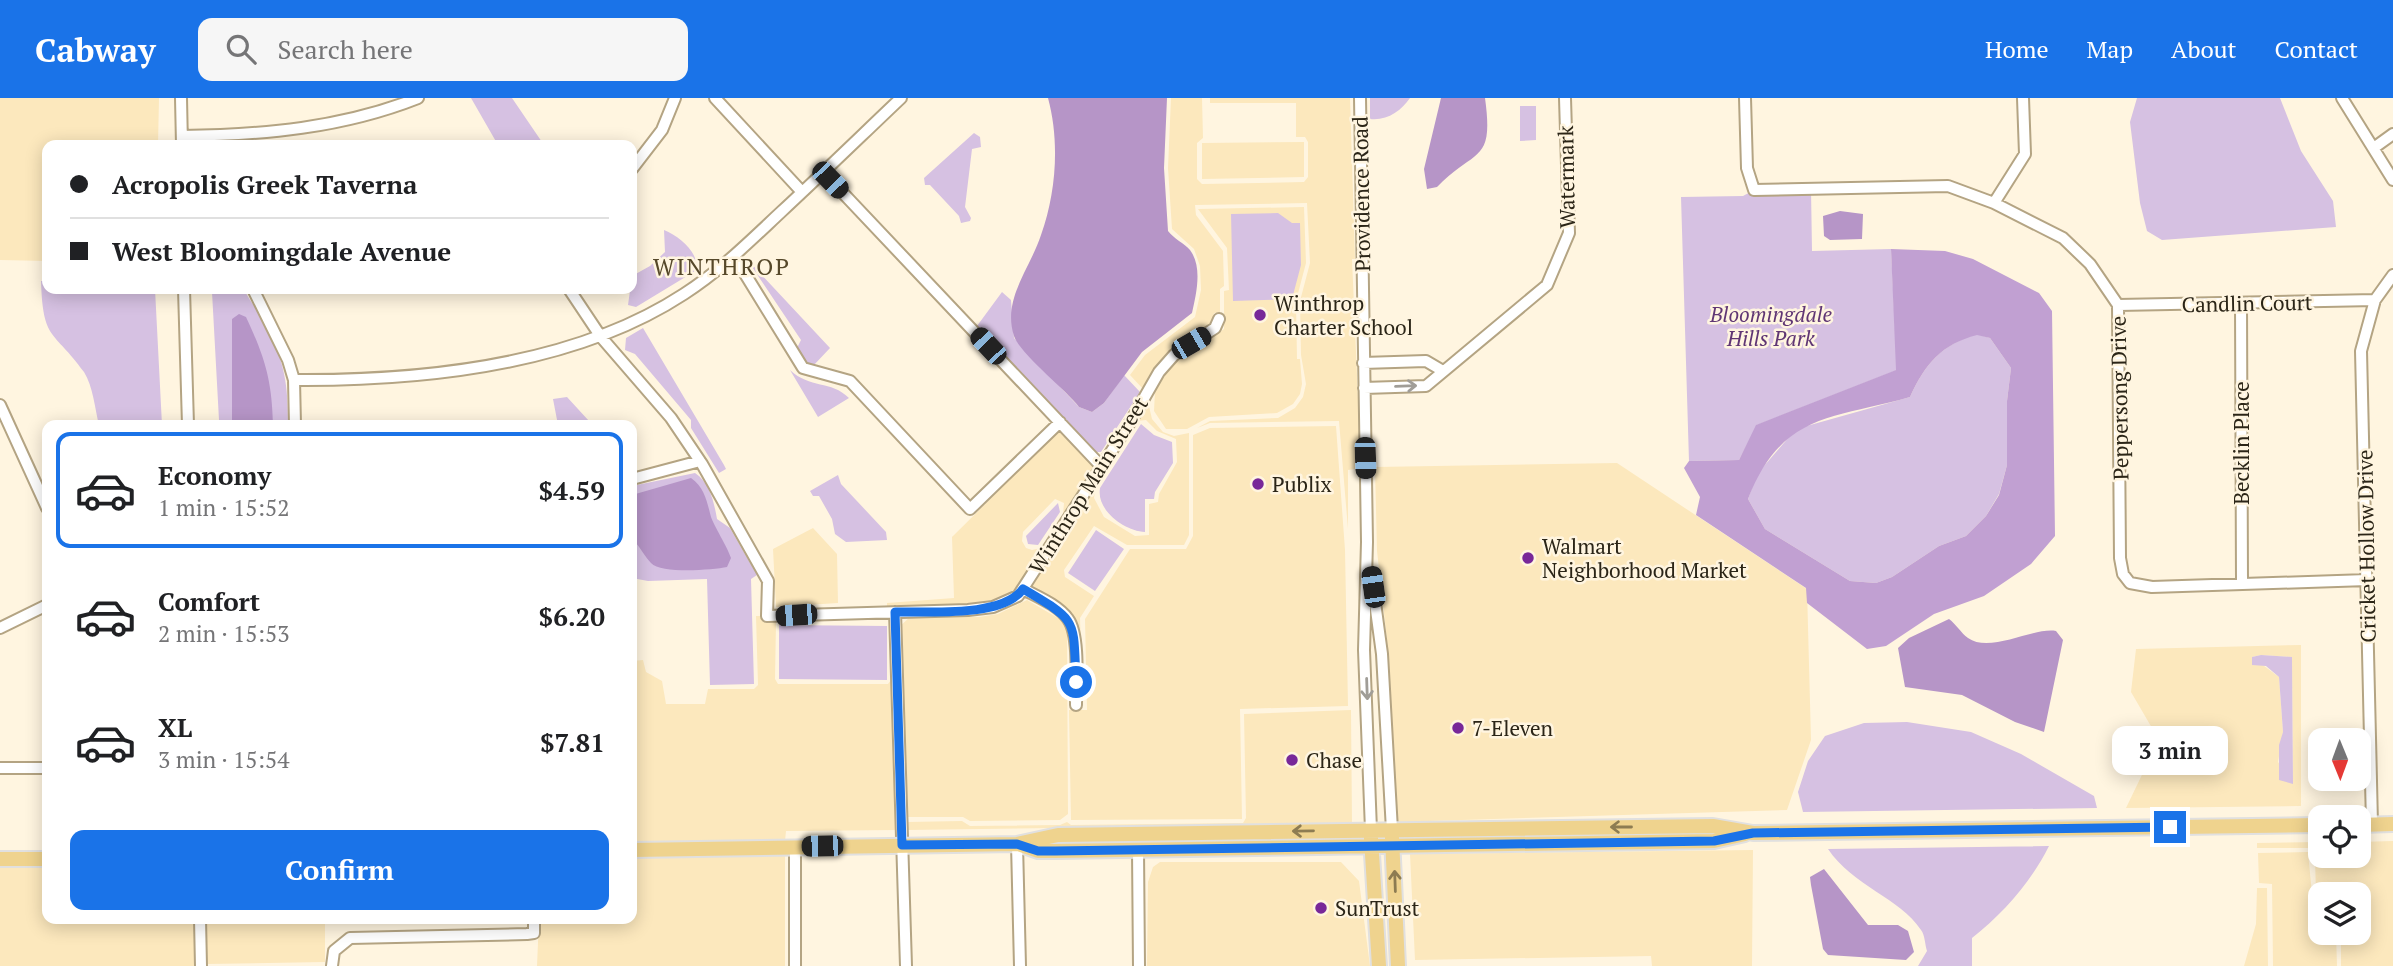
<!DOCTYPE html>
<html lang="en">
<head>
<meta charset="utf-8">
<style>
  :root { --surface:#fff; --page:#f6f6f6; --text:#202124; --muted:#757577; --line:#e0e0e0; --accent:#1a73e8 }
  body { margin:0; font-family:"PT Serif",serif; background:var(--page); color:var(--text); height:100vh; display:flex; flex-direction:column; font-size:26px; white-space:nowrap }
  * { box-sizing:border-box; margin:0 }
  p { font-size:23px; color:var(--muted) }
  .icon { flex:none; width:38px; height:38px; fill:none; stroke:currentColor; stroke-width:2; stroke-linecap:round; stroke-linejoin:round }
  .map { position:relative; flex:1; overflow:hidden }
  .drawer { position:absolute; left:42px; top:322px; width:595px; height:504px; display:flex; flex-direction:column; background:var(--surface); border-radius:14px; box-shadow:0 4px 18px #0003 }
  .drawer>* { flex:none }
  .top-card { position:absolute; left:42px; top:42px; width:595px; height:154px; border-radius:14px; box-shadow:0 4px 18px #0003; display:grid; align-content:center; height:154px; padding:0 28px; background:var(--surface) }
  .needle { width:46px; rotate:179deg }
  .controls { position:absolute; left:2308px; top:630px; display:grid; gap:14px }
  .controls a { display:grid; place-items:center; width:63px; height:63px; border-radius:14px; background:var(--surface); box-shadow:0 4px 18px #0003; font-size:35px }
  .end { position:absolute; width:32px; height:32px; margin:-16px; border:9px solid #1a73e8; background:#fff; box-shadow:0 0 0 4px #fff }
  .from { border-radius:50% }
  .bubble { position:absolute; height:49px; border-radius:14px; background:var(--surface); box-shadow:0 4px 18px #0003; font-size:23px; font-weight:700; line-height:49px; text-align:center }
  .car { position:absolute; width:21px; height:42px; margin:-21px -10px; border-radius:9px; box-shadow:0 0 5px 2px #0007; background:linear-gradient(#222 24%,#8ab4d8 0 40%,#222 0 76%,#8ab4d8 0 86%,#222 0) }
  .top-card b { display:flex; align-items:center; gap:24px; height:66px; font-size:26px }
  .top-card b+b { border-top:2px solid var(--line) }
  .top-card i { width:18px; height:18px; background:var(--text) }
  ul { padding:12px 0 0; list-style:none }
  li { display:flex; align-items:center; gap:21px; height:116px; margin:0 14px 10px; padding:0 14px; border:4px solid transparent; border-radius:14px }
  li div { flex:1 }
  li b { display:block; font-size:26px }
  li em { font-style:normal; font-weight:700 }
  li.on { border-color:var(--accent) }
  li>.icon { width:63px; height:63px; stroke-width:1.5 }
  .cta { display:flex; gap:14px; margin-top:auto; padding:14px 28px }
  .cta a { flex:1; height:80px; border-radius:14px; background:var(--accent); color:#fff; font-size:28px; font-weight:700; line-height:80px; text-align:center }
  header { display:flex; align-items:center; gap:42px; box-sizing:border-box; height:98px; padding:0 35px; background:var(--accent); color:#fff }
  header strong { font-size:33px }
  nav { display:flex; gap:38px; margin-inline-start:auto; font-size:24px }
  .search { width:490px; height:63px; background:var(--page); display:flex; align-items:center; gap:18px; box-sizing:border-box; padding:0 24px; border-radius:14px; color:var(--muted); font-size:26px }
  .map>svg:first-child { display:block }
  .built { fill:#fce8bd; fill-rule:evenodd }
  .green { fill:#d6c1e2 }
  .forest { fill:#c1a0d2; fill-rule:evenodd }
  .water { fill:#b695c7 }
  .lines { fill:none; stroke-linecap:round; stroke-linejoin:round }
  .minor-casing { stroke:#b4a483; stroke-width:14 }
  .major-casing { stroke:#e1e0df; stroke-width:18 }
  .minor { stroke:#fff; stroke-width:10 }
  .major { stroke:#efd38e; stroke-width:14 }
  .oneway { stroke:#a09d97 }
  .oneway2 { stroke:#8d7c52 }
  .route { stroke:#1a73e8; stroke-width:9 }
  .poi-dot { fill:#782899; stroke:#fff5e0; stroke-width:2.5 }
  .labels { text-anchor:middle; dominant-baseline:central; stroke-width:5; stroke-linejoin:round; paint-order:stroke }
  .street-label { font-size:21px; fill:#2b2517; stroke:#fff5e0 }
  .poi-label { font-size:21px; fill:#2b2517; stroke:#fff5e0; text-anchor:start }
  .park-label { font-size:21px; font-style:italic; fill:#603674; stroke:#fff5e0 }
  .neighbourhood-label { font-size:23px; letter-spacing:2px; fill:#56482a; stroke:#fff5e0 }
</style>
</head>
<body>
<header>
<strong>Cabway</strong>
<div class="search"><svg class="icon" aria-label="search" viewBox="0 0 24 24"><circle cx="10" cy="10" r="6"/><path d="M15 15l6 6"/></svg>Search here</div>
<nav><a>Home</a><a>Map</a><a>About</a><a>Contact</a></nav>
</header>
<div class="map">
<svg width="2393" height="868" viewBox="0 0 2393 868">
  <rect width="100%" height="100%" fill="#fff5e0"/>
  <!-- built -->
  <path class="built" d="M0 0H159L158 47H47V163L0 162Z
    M1171 0H1202L1203 40 1197 45V81L1202 86 1304 84 1308 79V44L1305 39H1296V5H1210V0H1350L1355 161H1352L1361 370 1348 372V431L1339 323 1210 325 1197 330 1210 323 1278 320 1295 310 1303 299 1306 286 1301 257 1300 203 1310 165 1307 105 1195 107 1196 117 1223 153 1224 188 1220 191V215H1214L1212 226 1171 252 1143 291 1130 277 1145 257 1195 219 1201 192 1200 168 1194 151 1172 131 1168 70Z
    M1304 44V79L1202 81V45Z
    M1304 109 1306 165 1296 203 1297 261H1300L1302 286 1300 296 1293 306 1277 315 1209 319 1187 331H1166L1154 313 1155 293 1173 265 1224 231V193L1229 192 1227 150 1198 111Z
    M1148 304 1152 321 1163 334 1174 338 1189 335V437L1184 447H1127L1094 428 1064 472 1065 479 1094 498 1080 520 1083 607 1079 539 1074 520 1060 506 1031 489 1108 367 1134 329 1096 387 1094 400 1104 419 1135 438 1149 437V406L1158 404 1159 396 1177 364 1176 341 1157 333 1146 322 1137 323Z
    M1336 328 1345 452 1348 608 1240 611 1242 721 1071 722 1069 612H1087L1085 521 1130 451H1186L1193 438V337L1210 330Z
    M1060 332 1094 368 1015 493 991 504 968 507 887 508V505L954 500 952 439ZM1055 401 1064 405 1063 417 1041 450 1032 452 1026 450 1022 443 1023 434Z
    M1617 365 1807 491 1811 642 1787 712 1398 724 1387 542 1377 453 1375 369Z
    M813 430 837 456 838 505 776 509 773 451Z
    M1027 502 1063 523 1067 533 1068 716 1060 722 970 723 963 719H905L899 529 910 519H979L998 516Z
    M756 518H762L763 524H776L775 581 778 586H888L891 582V556L897 732 786 733 785 743 632 746V563L643 562 646 574 662 583 666 606H705L708 591H754L758 587Z
    M2301 547V708L2126 710 2152 656V630L2131 594 2136 551ZM2261 557 2292 559 2293 685 2278 664 2283 634 2279 579 2252 559Z
    M1351 612 1352 726 907 732V724L962 723 970 728 1060 727 1067 724 1071 727 1243 725 1246 720 1244 616Z
    M2393 743V868H2341V835H2359V796L2316 792 2315 763 2310 750H2257V745L2320 744V758H2359V744Z
    M1753 752 1752 868H1652L1651 858 1415 862 1410 756Z
    M2308 754 2312 796 2320 797V835H2336L2337 868H2273L2272 786 2259 785 2258 755Z
    M785 755V868H537L539 821H632V757Z
    M1160 764H1341L1359 783 1370 868H1147L1148 784 1153 769Z
    M47 766V821H195L196 868H0V767Z
    M2257 790H2267L2268 868H2244L2256 826Z
    M205 821H325V864L206 866Z"/>
  <!-- green -->
  <path class="green" d="M471 0H512L544 47H498Z
    M1370 0H1410C1401 13 1387 23 1370 21Z
    M2137 0H2280L2301 53 2333 103 2336 129 2162 142 2147 133 2140 105 2130 24Z
    M1520 8H1536V42L1520 43Z
    M974 35 980 39 981 49 972 51 965 109 971 120 970 123 961 125 959 118 930 87H925L924 80Z
    M1811 91 1812 153 1891 151 1897 272 1757 327 1739 362 1689 363 1681 99 1743 98 1754 92Z
    M1278 115 1292 125H1300L1301 167 1292 201 1233 203 1231 116Z
    M664 132C680 139 698 153 697 172L636 209 628 207 632 178 650 168 665 154Z
    M746 160 830 250 813 268 804 264 796 252 801 242Z
    M41 183H47V191H155L162 327H99C95 311 93 288 84 274 53 231 43 244 41 183Z
    M219 191H244C250 204 260 215 266 228 285 264 288 287 288 327H216L219 322 212 194Z
    M1002 194 1011 202 1014 240 1079 309 1092 314 1104 305 1124 277 1140 294 1101 354H1095L977 228Z
    M643 230 724 367 726 371 719 375 691 330V322L635 256 625 252 626 240Z
    M1977 236 1990 240 2011 270 2007 303V367L1999 396 1986 418 1966 438 1939 448 1892 479 1876 485 1850 483 1765 431 1748 401 1757 376 1796 331 1910 299C1925 266 1942 246 1977 236Z
    M790 272C810 291 831 282 849 300L818 319Z
    M567 299 589 323 558 327 553 301Z
    M1141 326 1154 337 1172 344 1173 365 1155 394 1154 401H1145V434C1124 433 1096 412 1100 390Z
    M695 375C710 385 714 404 717 421L730 430 757 477 751 481 754 586 710 587 707 481 648 483 632 480V388Z
    M838 377 841 386 886 434 887 442 846 444 835 436 832 421 819 398H813L810 393Z
    M1058 405 1060 414 1038 447 1028 446 1026 438Z
    M1096 432 1124 451 1095 493 1068 475Z
    M779 527 887 528V582L779 581Z
    M2261 557 2292 559 2293 686 2279 682V647L2283 634 2279 579 2266 568 2252 567V559Z
    M1907 624 1971 634 2021 656 2094 698 2097 710 1803 714 1798 694 1808 663 1825 638 1864 625Z
    M2049 748C2031 784 2004 815 1972 840V868H1918L1927 853C1925 847 1925 837 1921 832 1900 800 1853 788 1828 751Z"/>
  <!-- forest -->
  <path class="forest" d="M1891 151 1945 153 1973 161 2039 195 2052 213 2055 438 2031 466 1984 498 1934 516 1886 548 1867 551 1807 505 1806 490 1696 417 1700 399 1684 370 1689 363 1739 362 1756 327 1896 272ZM1977 237 1990 240 2011 270 2007 303V367L1999 397 1986 418 1966 438 1939 448 1892 479 1876 485 1850 483 1765 431 1748 401C1782 314 1833 321 1910 299 1925 266 1942 246 1977 237Z"/>
  <!-- water -->
  <path class="water" d="M1048 0H1167L1164 70 1168 133C1174 141 1184 145 1190 152 1203 169 1196 197 1192 215L1142 254 1104 305 1092 314 1079 309C1065 291 1020 256 1014 238 1002 201 1030 171 1041 137 1056 95 1060 44 1048 0Z
    M1441 0H1485C1494 66 1476 49 1437 89L1427 91 1424 71Z
    M1840 113 1863 116 1862 141 1830 142 1824 138 1823 118Z
    M239 216 246 219C265 260 272 282 273 327H232V221Z
    M691 380C705 390 707 404 711 419 714 428 727 448 731 460L727 469C712 472 661 476 651 465 645 459 641 450 634 443L632 445V397Z
    M1949 521C1956 526 1961 535 1968 540 1990 556 2033 529 2056 533L2063 542 2044 634 2015 624 1962 597 1905 589 1898 550 1909 540Z
    M1824 771 1868 827H1898L1908 833 1914 854 1906 862 1828 857 1823 851 1811 787 1810 779Z"/>
  <g class="lines">
    <defs>
      <path id="minor" d="M181 0 182 47
        M715 0 802 94
        M1360 0 1367 444 1364 552 1371 732
        M1745 0 1747 70 1754 92 1948 88 1994 105 2063 140 2090 166 2118 207 2120 460 2123 476 2130 485 2152 489 2367 482
        M2342 0 2393 82
        M182 38C263 37 342 30 418 0
        M2375 49 2393 36
        M632 71 662 32 675 0
        M824 75 1101 368
        M1994 105 2025 56 2023 0
        M734 158 803 270 850 283 970 411 1060 324
        M184 191 188 327
        M253 191 288 262 294 282 295 327
        M569 191 601 239 671 320 702 366 768 483 767 518 968 512 993 509 1018 498 1131 323 1159 274 1174 257 1215 230 1219 221
        M2241 205 2242 485
        M2118 207 2375 202
        M1363 265 1426 263 1443 273
        M294 282C423 283 574 268 684 196 720 173 750 143 781 114 822 76 861 38 901 0
        M1364 290 1426 288 1547 187 1569 135 1565 0
        M0 307 47 410
        M632 381 700 363
        M1372 482 1382 556 1392 732
        M1023 491C1038 499 1058 507 1068 521 1080 537 1076 587 1076 607
        M895 514 906 868
        M0 530 47 507
        M0 670H47
        M2372 726 2361 253 2375 202 2393 177
        M1017 746 1020 868
        M1138 752 1139 868
        M200 821 201 868
        M332 868 334 853 350 840 527 836 534 835V821
        M795 868V749"/>
      <path id="major" d="M2359 727 2393 726
        M1371 740 1379 868
        M1392 740 1398 868
        M1018 746 1038 753H1055L1714 743 1745 736
        M632 752 1017 746 1058 737 1713 728 1753 735 1826 734 2320 727
        M0 761H47"/>
    </defs>
    <!-- minor casing -->
    <use href="#minor" class="minor-casing"/>
    <!-- major casing -->
    <use href="#major" class="major-casing"/>
    <!-- minor -->
    <use href="#minor" class="minor"/>
    <!-- major -->
    <use href="#major" class="major"/>
  </g>
  <!-- one-way arrows -->
  <defs><path id="oneway-shaft" d="M-6 0H5M1.5-3L5.5 0L1.5 3" fill="none" stroke-width="1.6" stroke-linecap="round" stroke-linejoin="round" transform="scale(1.75)"/></defs>
  <g class="oneway">
    <use href="#oneway-shaft" transform="translate(1406 288) rotate(-2)"/>
    <use href="#oneway-shaft" transform="translate(1367 591) rotate(88)"/>
  </g>
  <g class="oneway2">
    <use href="#oneway-shaft" transform="translate(1621 729) rotate(180)"/>
    <use href="#oneway-shaft" transform="translate(1303 733) rotate(179)"/>
    <use href="#oneway-shaft" transform="translate(1395 783) rotate(-92)"/>
  </g>
  <g class="lines">
    <!-- route -->
    <path class="route" d="M1076 584C1073 520 1079 524 1023 491 1002 520 929 513 895 514L902 747 1017 746 1038 753H1055L1714 743 1753 735 2170 729"/>
  </g>
  <!-- markers -->
  <g class="poi-dot">
    <circle cx="1260" cy="217" r="7"/>
    <circle cx="1258" cy="386" r="7"/>
    <circle cx="1528" cy="460" r="7"/>
    <circle cx="1458" cy="630" r="7"/>
    <circle cx="1292" cy="662" r="7"/>
    <circle cx="1321" cy="810" r="7"/>
  </g>
  <g class="labels">
    <!-- street labels -->
    <g class="street-label">
      <text transform="translate(1566 79) rotate(-91)">Watermark</text>
      <text transform="translate(1361 96) rotate(-91)">Providence Road</text>
      <text transform="translate(2247 205) rotate(-1)">Candlin Court</text>
      <text transform="translate(2119 300) rotate(-91)">Peppersong Drive</text>
      <text transform="translate(2241 345) rotate(-90)">Becklin Place</text>
      <text transform="translate(1088 387) rotate(-58)">Winthrop Main Street</text>
      <text transform="translate(2366 448) rotate(-91)">Cricket Hollow Drive</text>
    </g>
    <!-- poi labels -->
    <g class="poi-label">
      <text x="1274" y="205">Winthrop<tspan x="1274" dy="24">Charter School</tspan></text>
      <text x="1272" y="386">Publix</text>
      <text x="1542" y="448">Walmart<tspan x="1542" dy="24">Neighborhood Market</tspan></text>
      <text x="1472" y="630">7-Eleven</text>
      <text x="1306" y="662">Chase</text>
      <text x="1335" y="810">SunTrust</text>
    </g>
    <!-- park labels -->
    <g class="park-label">
      <text x="1771" y="216">Bloomingdale<tspan x="1771" dy="24">Hills Park</tspan></text>
    </g>
    <!-- neighbourhood labels -->
    <g class="neighbourhood-label">
      <text x="722" y="168">WINTHROP</text>
    </g>
  </g>
</svg>
<div class="controls">
<a><svg class="needle" viewBox="-14 -14 28 28"><path d="M0-13l5 13h-10z" fill="#e53935"/><path d="M0 13l5-13h-10z" fill="#757577"/></svg></a>
<a><svg class="icon" aria-label="locate" viewBox="0 0 24 24"><circle cx="12" cy="12" r="6"/><path d="M12 2v4M12 18v4M2 12h4M18 12h4"/></svg></a>
<a><svg class="icon" aria-label="layers" viewBox="0 0 24 24"><path d="M12 4l9 5-9 5-9-5zM3 14l9 5 9-5"/></svg></a>
</div>
<i class="end from" style="left:1076px;top:584px"></i>
<i class="end" style="left:2170px;top:729px"></i>
<div class="bubble" style="left:2112px;top:628px;width:116px">3 min</div>
<i class="car" style="left:830px;top:82px;rotate:136deg"></i>
<i class="car" style="left:1191px;top:245px;rotate:60deg"></i>
<i class="car" style="left:988px;top:248px;rotate:317deg"></i>
<i class="car" style="left:1365px;top:360px;rotate:178deg"></i>
<i class="car" style="left:1373px;top:489px;rotate:352deg"></i>
<i class="car" style="left:796px;top:517px;rotate:266deg"></i>
<i class="car" style="left:822px;top:748px;rotate:269deg"></i>
<div class="top-card">
<b><i class="from"></i>Acropolis Greek Taverna</b>
<b><i></i>West Bloomingdale Avenue</b>
</div>
<section class="drawer">
<ul>
<li class="on"><svg class="icon" aria-label="car" viewBox="0 0 24 24"><path d="M5 17H2v-5l4-1 3-4h7l3 4 3 1v5h-3M9 17h6M6 11h13"/><circle cx="7" cy="17" r="2"/><circle cx="17" cy="17" r="2"/></svg><div><b>Economy</b><p>1 min · 15:52</p></div><em>$4.59</em></li>
<li><svg class="icon" aria-label="car" viewBox="0 0 24 24"><path d="M5 17H2v-5l4-1 3-4h7l3 4 3 1v5h-3M9 17h6M6 11h13"/><circle cx="7" cy="17" r="2"/><circle cx="17" cy="17" r="2"/></svg><div><b>Comfort</b><p>2 min · 15:53</p></div><em>$6.20</em></li>
<li><svg class="icon" aria-label="car" viewBox="0 0 24 24"><path d="M5 17H2v-5l4-1 3-4h7l3 4 3 1v5h-3M9 17h6M6 11h13"/><circle cx="7" cy="17" r="2"/><circle cx="17" cy="17" r="2"/></svg><div><b>XL</b><p>3 min · 15:54</p></div><em>$7.81</em></li>
</ul>
<div class="cta"><a>Confirm</a></div>
</section>
</div>
</body>
</html>
